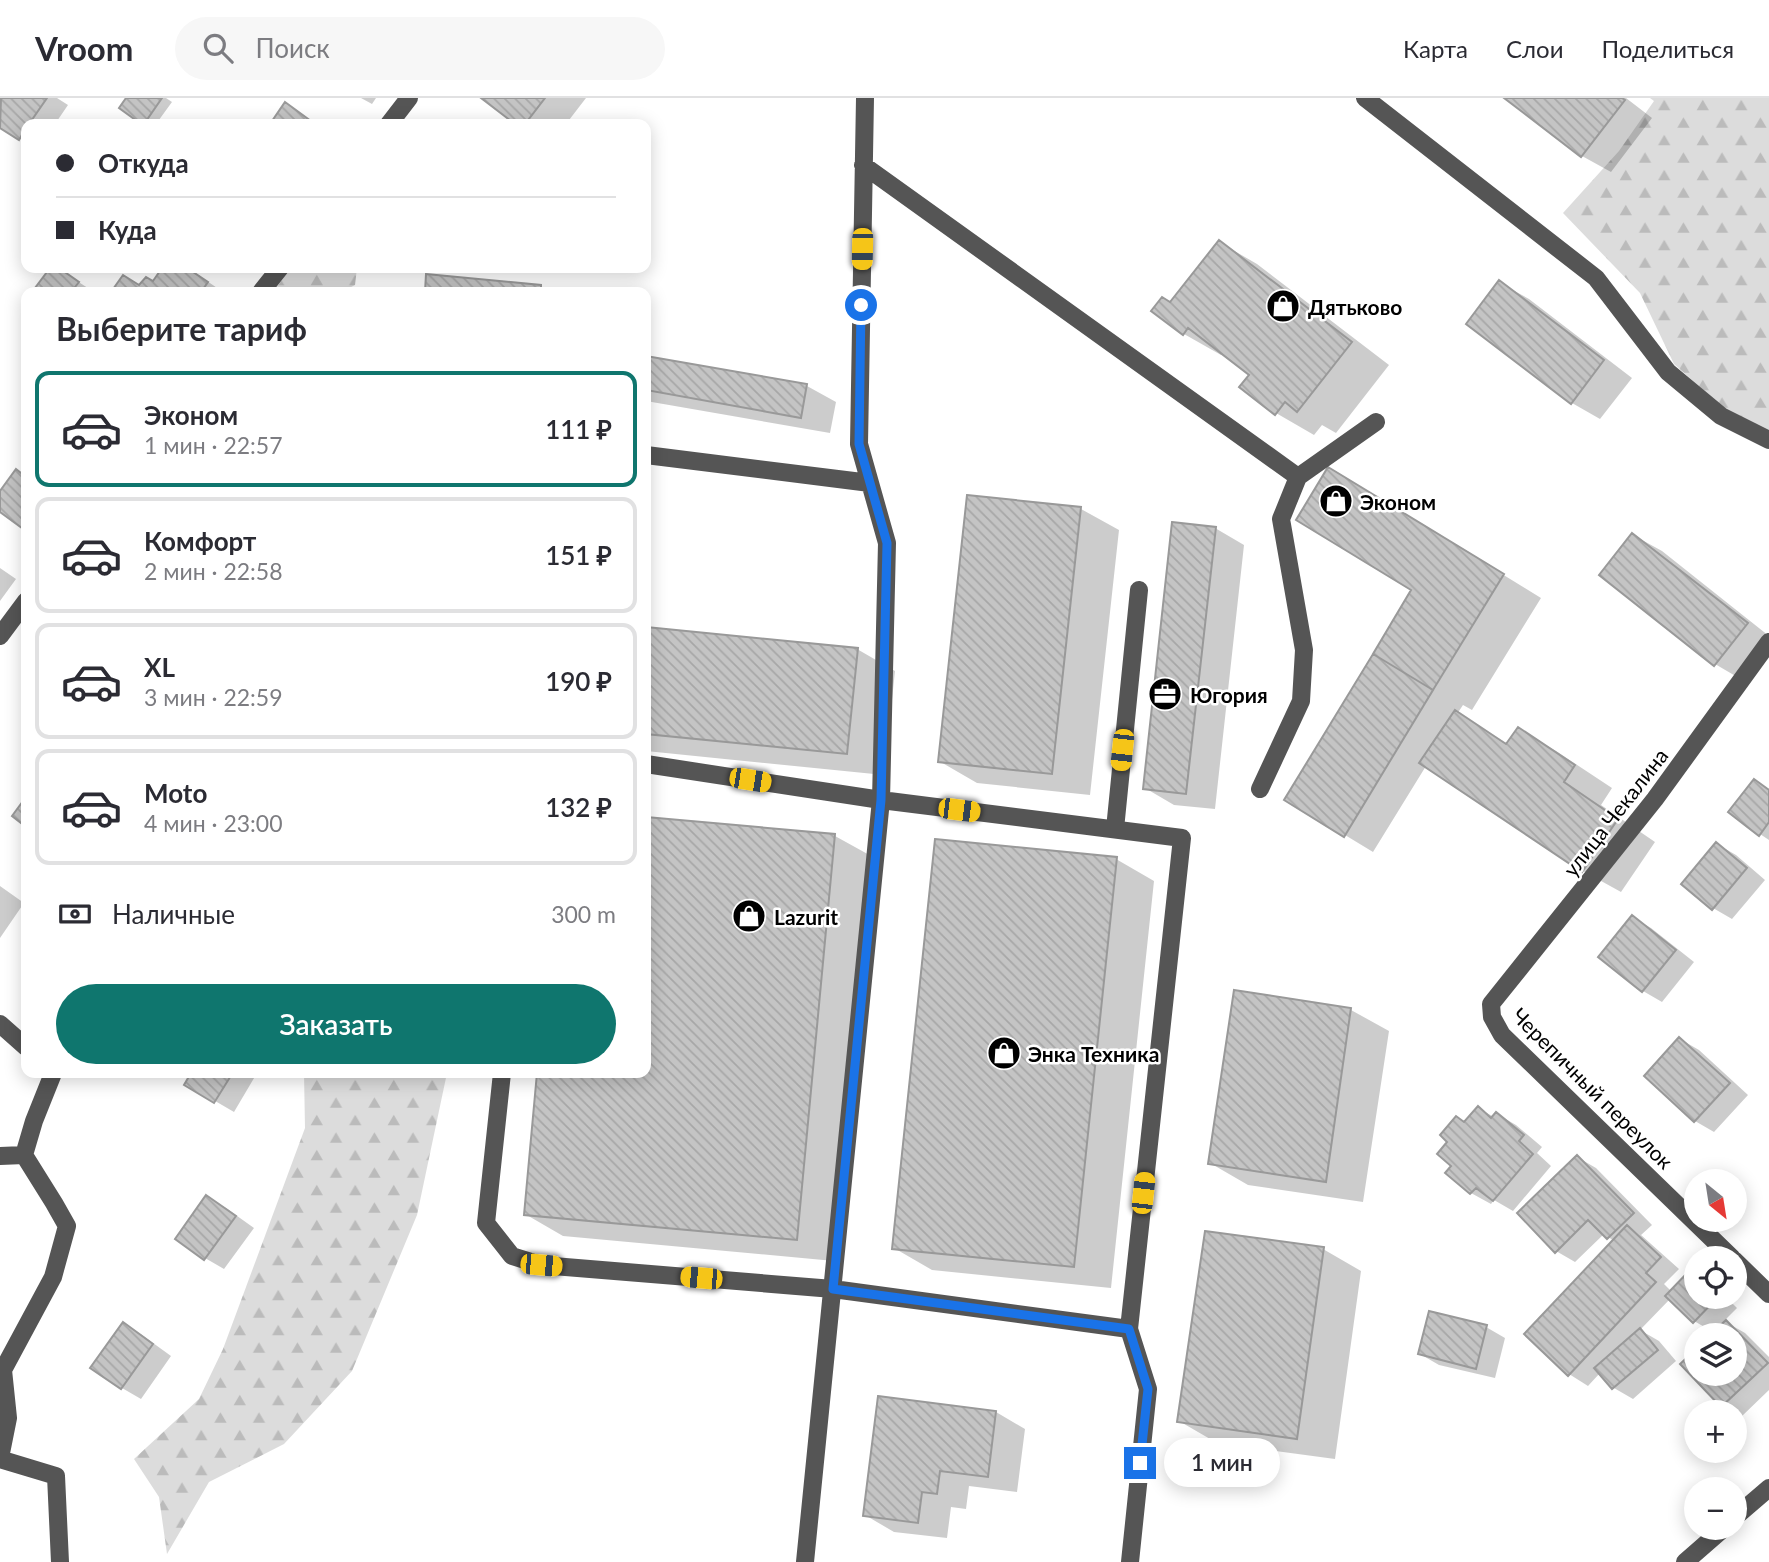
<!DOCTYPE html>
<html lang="ru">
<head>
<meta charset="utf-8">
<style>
  :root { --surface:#fff; --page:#f7f7f7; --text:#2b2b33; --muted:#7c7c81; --line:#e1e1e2; --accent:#0f766e }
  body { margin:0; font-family:Lato,sans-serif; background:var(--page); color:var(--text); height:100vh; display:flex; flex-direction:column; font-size:26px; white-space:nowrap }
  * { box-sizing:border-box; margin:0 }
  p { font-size:23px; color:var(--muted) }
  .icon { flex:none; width:38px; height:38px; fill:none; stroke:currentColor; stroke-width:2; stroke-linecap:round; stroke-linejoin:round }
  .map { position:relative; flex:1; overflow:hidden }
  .sheet { position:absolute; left:21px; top:189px; width:630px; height:791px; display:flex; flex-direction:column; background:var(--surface); border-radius:14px; box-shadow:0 4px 18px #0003 }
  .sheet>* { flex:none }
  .hud { position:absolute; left:21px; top:21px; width:630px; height:154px; border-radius:14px; box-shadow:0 4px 18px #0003; display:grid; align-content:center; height:154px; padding:0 35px; background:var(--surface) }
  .needle { width:46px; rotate:150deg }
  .controls { position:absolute; left:1684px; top:1071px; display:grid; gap:14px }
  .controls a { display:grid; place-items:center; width:63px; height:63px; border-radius:50%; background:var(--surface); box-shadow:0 4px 18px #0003; font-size:35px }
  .end { position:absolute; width:32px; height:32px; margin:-16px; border:9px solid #1a73e8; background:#fff; box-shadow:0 0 0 4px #fff }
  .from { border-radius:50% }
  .bubble { position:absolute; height:49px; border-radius:24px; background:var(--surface); box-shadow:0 4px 18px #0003; font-size:23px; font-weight:600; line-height:49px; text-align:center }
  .car { position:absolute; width:21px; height:42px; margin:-21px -10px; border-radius:9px; box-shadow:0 0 5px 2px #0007; background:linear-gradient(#f5c518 24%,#345 0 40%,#f5c518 0 76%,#345 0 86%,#f5c518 0) }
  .hud b { display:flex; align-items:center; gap:24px; height:66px; font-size:26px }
  .hud b+b { border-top:2px solid var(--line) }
  .hud i { width:18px; height:18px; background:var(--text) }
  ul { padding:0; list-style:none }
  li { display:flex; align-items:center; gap:21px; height:116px; margin:0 14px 10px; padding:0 21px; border:4px solid var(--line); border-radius:14px }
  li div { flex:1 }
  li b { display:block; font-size:26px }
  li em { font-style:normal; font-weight:600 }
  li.active { border-color:var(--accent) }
  li>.icon { width:63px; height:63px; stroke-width:1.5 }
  h2 { padding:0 35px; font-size:32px; line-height:84px }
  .pay { display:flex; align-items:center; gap:18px; height:77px; padding:0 35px; font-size:26px }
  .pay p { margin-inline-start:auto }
  .primary-button { display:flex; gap:14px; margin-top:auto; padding:14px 35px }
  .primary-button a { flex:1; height:80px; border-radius:42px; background:var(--accent); color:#fff; font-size:28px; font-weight:600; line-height:80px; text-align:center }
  header { display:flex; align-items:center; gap:42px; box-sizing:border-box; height:98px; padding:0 35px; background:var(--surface); border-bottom:2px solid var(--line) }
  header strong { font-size:33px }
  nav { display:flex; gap:38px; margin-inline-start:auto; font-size:24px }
  .search { width:490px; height:63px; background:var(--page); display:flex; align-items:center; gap:18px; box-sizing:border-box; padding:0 24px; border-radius:38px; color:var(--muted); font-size:26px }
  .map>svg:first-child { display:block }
  .forest { fill:url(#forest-firs) }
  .shadow { fill:#0003 }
  .building { fill:url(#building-back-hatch); stroke:#999; stroke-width:2 }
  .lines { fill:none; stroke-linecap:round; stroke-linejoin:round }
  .minor { stroke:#555; stroke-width:18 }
  .route { stroke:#1a73e8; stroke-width:9 }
  .labels { text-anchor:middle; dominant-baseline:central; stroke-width:5; stroke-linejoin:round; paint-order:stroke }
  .poi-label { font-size:21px; font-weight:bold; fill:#000; stroke:#fff; text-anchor:start }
  .street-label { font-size:21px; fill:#000; stroke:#fff }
</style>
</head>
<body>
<header>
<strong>Vroom</strong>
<div class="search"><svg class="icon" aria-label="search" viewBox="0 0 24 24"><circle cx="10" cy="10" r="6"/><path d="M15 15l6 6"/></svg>Поиск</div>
<nav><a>Карта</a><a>Слои</a><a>Поделиться</a></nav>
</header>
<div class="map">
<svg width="1769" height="1464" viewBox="0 0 1769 1464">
  <defs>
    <pattern id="forest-firs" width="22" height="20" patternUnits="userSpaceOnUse" patternTransform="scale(1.75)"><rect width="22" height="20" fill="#dcdcdc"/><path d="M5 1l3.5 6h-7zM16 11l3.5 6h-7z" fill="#bbb"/></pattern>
    <pattern id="building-back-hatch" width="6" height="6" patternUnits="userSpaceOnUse" patternTransform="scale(1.75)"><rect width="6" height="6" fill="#c4c4c4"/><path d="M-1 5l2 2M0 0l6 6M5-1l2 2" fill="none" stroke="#a7a7a7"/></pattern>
  </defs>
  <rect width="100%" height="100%" fill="#fff"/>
  <!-- forest -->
  <path class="forest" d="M1650 0H1769V348L1763 345 1674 266 1640 195 1563 115 1619 53 1654 3Z
    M291 170H357L355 187 342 194H273Z
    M304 975H447L417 1117 352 1273 284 1346 209 1384 167 1456 159 1399 134 1361 199 1301 223 1251 305 1030Z"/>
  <!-- shadow -->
  <path class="shadow" d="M3 0H57L68 7 55 26H26V44L0 28V5Z
    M128 0H166L172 4 156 26H144L121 10Z
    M361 0H376L372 6Z
    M484 0H586L566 26H518Z
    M1506 0H1626L1652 20 1611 74 1582 58Z
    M1219 144 1257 166 1389 267 1336 335 1322 327 1314 337 1276 315 1251 277 1223 255 1221 257 1184 236 1171 206Z
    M52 170H57L94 194H34Z
    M164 170H188L223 194H113L124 179 140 189 153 185Z
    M428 177 541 189 550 194H426Z
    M1500 185 1529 201 1632 280 1600 321 1572 305Z
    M646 259 807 288 836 304 830 335 646 303Z
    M1367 393 1541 500 1472 612 1463 607 1457 616 1508 646 1518 631 1556 653 1612 690 1601 707 1655 744 1621 794 1583 773 1426 668 1373 754 1345 737 1413 492Z
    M1081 411 1119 432 1090 697 977 685 939 663Z
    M1215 430 1244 447 1215 711 1174 707 1145 690Z
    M1633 437 1662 453 1769 538 1744 583 1715 566Z
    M0 470 16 481 0 503Z
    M646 530 857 551 895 573 884 677 646 653Z
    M1754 683 1769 691V742L1760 736Z
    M646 720 835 738 873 759 834 1163 563 1138 525 1116 539 975H646Z
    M1717 746 1736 757 1765 782 1732 821 1713 810Z
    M1116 761 1154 783 1111 1190 932 1172 894 1150Z
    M0 788 24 805 0 840Z
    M1632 819 1651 830 1694 864 1662 904 1643 893 1600 859Z
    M1351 912 1389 933 1363 1104 1248 1087 1210 1065Z
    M1680 941 1699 952 1748 997 1714 1034 1695 1023Z
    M193 975H257L234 1014 186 986Z
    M1478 1010 1494 1019 1497 1016 1516 1027 1542 1049 1537 1055 1551 1068 1513 1113 1494 1102 1491 1106 1471 1095 1448 1075 1454 1068 1465 1025Z
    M1577 1059 1596 1070 1652 1127 1641 1137 1679 1171 1664 1186 1672 1194 1696 1199H1726L1737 1210 1724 1223 1745 1235 1769 1259V1292L1741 1319 1722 1308 1696 1276H1734V1237H1712L1715 1235 1694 1223 1670 1201 1640 1232 1659 1243 1676 1263 1633 1301 1614 1290 1600 1275 1588 1288 1569 1276 1614 1143 1604 1136 1575 1164 1556 1153Z
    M207 1099 226 1110 254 1130 224 1171 205 1160Z
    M1323 1151 1361 1173 1335 1361 1217 1345 1179 1323Z
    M123 1226 142 1237 171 1258 141 1301 122 1290Z
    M1486 1229 1505 1240 1495 1280 1439 1267 1420 1256Z
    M880 1300 996 1314 1025 1331 1017 1394 969 1388 966 1411 951 1409 947 1440 894 1434 865 1417Z"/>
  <!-- building -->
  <path class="building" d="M1 0H47L29 26H26V30L19 42 0 30Z
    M126 0H162L144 26H141L119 10Z
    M481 0H545L525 26H515Z
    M1504 0H1622L1625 2 1581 59Z
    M285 4 315 26H270Z
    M1219 142 1352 244 1297 314 1285 304 1275 317 1239 289 1249 277 1188 230 1183 237 1151 213 1162 199 1170 204Z
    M50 170H59L79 184 71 194H32Z
    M162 170H187L208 184 201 194H111L123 177 139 187 146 179 153 183Z
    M426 176 541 187V194H425Z
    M1499 182 1604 262 1571 306 1466 226Z
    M646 258 807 286 801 320 646 292Z
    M1328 369 1504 476 1433 592 1373 556 1411 492 1296 422Z
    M16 371 26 379V433L0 414V393Z
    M967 397 1081 409 1052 676 938 664Z
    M1172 424 1216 429 1186 696 1143 691Z
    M1632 435 1748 525 1714 568 1599 477Z
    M646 529 858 550 847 656 646 636Z
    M1373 556 1433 592 1344 739 1284 702Z
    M1455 612 1506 646 1518 629 1575 667 1564 684 1618 721 1582 774 1419 665Z
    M1754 681 1769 692V724L1759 738 1728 714Z
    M26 699V729L12 718Z
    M646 719 835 736 797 1142 524 1117 537 975H646Z
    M935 741 1117 759 1074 1169 892 1151Z
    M1716 744 1747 770 1712 812 1681 786Z
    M1632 817 1676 852 1642 894 1598 859Z
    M1234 892 1351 910 1326 1084 1208 1066Z
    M1679 939 1730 985 1694 1024 1644 978Z
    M191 975H230L232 976 214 1005 184 987Z
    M1478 1008 1491 1020 1496 1014 1524 1037 1519 1043 1533 1056 1493 1103 1476 1090 1470 1096 1445 1075 1451 1068 1437 1056 1447 1044 1440 1037 1456 1018 1464 1024Z
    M1577 1057 1634 1115 1607 1141 1588 1122 1555 1155 1517 1115Z
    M206 1097 236 1118 204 1162 175 1141Z
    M1627 1127 1661 1159 1646 1175 1656 1184 1568 1278 1524 1236Z
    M1205 1133 1324 1149 1297 1341 1177 1324Z
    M1691 1171 1696 1175V1199H1718L1693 1225 1665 1198Z
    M1429 1213 1487 1227 1476 1271 1418 1256Z
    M1726 1222 1768 1265 1721 1309 1680 1266 1696 1251V1276H1734V1237H1710Z
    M123 1224 153 1246 121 1291 90 1270Z
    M1640 1230 1658 1252 1612 1291 1594 1270Z
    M878 1298 996 1313 988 1379 940 1373 937 1396 922 1394 918 1425 863 1418Z"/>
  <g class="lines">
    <!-- minor -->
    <path class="minor" d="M1365 0 1596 180 1668 274 1721 318 1769 342
      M389 26 409 0
      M863 67 1298 379
      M261 194 280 170
      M646 357 870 385
      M0 538 26 503
      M646 666 881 702 1182 740 1129 1231 1148 1291 1130 1464
      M1260 691 1301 603 1304 552 1281 421 1298 379 1376 324
      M1115 731 1139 492
      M0 926 26 949
      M502 975 486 1125 512 1158 541 1167 833 1191 1129 1231
      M0 1058 24 1057
      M1732 1160 1502 937 1492 919 1491 906 1655 701 1769 544
      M1734 1162 1769 1196
      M0 1360 8 1320 3 1272 53 1179 67 1128 54 1105 24 1057 34 1023 52 978 50 975
      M0 1361 56 1378 60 1464
      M1734 1420 1769 1390
      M805 1464 881 702 887 445 859 346 865 0
      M1685 1464 1724 1430"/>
  </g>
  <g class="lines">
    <!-- route -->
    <path class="route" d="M861 207 859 346 887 445 881 702 833 1191 1129 1231 1148 1291 1140 1365"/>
  </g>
  <!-- icons -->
  <defs>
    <symbol id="shop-disc" viewBox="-11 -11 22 22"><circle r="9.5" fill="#000" stroke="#fff"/><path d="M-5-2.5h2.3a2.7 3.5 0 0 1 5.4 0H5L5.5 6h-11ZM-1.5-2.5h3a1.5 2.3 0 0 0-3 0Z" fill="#fff"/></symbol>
    <symbol id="office-disc" viewBox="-11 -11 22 22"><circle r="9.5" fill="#000" stroke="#fff"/><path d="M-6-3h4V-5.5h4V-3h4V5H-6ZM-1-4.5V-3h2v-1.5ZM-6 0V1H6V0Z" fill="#fff"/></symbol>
  </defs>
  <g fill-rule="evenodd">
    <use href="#shop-disc" x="1264" y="189" width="38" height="38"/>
    <use href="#shop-disc" x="1317" y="384" width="38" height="38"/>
    <use href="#office-disc" x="1146" y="577" width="38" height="38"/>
    <use href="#shop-disc" x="730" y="799" width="38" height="38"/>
    <use href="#shop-disc" x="985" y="936" width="38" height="38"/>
  </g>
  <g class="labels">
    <!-- poi labels -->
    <g class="poi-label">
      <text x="1308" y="208">Дятьково</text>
      <text x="1360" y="403">Эконом</text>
      <text x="1190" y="596">Югория</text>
      <text x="774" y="818">Lazurit</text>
      <text x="1028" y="955">Энка Техника</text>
    </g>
    <!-- street labels -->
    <g class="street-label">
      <text transform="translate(1615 714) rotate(-52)">улица Чекалина</text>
      <text transform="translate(1593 990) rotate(45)">Черепичный переулок</text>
    </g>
  </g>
</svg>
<div class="controls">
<a><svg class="needle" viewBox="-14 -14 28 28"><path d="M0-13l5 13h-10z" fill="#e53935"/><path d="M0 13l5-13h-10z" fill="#7c7c81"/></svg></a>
<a><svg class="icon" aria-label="locate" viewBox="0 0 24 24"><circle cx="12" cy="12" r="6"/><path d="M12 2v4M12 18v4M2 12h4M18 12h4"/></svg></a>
<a><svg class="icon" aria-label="layers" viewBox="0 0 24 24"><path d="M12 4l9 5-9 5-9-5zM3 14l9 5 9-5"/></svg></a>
<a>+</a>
<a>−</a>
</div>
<i class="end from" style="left:861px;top:207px"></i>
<i class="end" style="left:1140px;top:1365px"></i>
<div class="bubble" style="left:1164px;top:1340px;width:116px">1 мин</div>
<i class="car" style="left:862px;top:151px;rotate:181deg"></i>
<i class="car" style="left:1122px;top:652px;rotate:186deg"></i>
<i class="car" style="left:750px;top:682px;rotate:99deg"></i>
<i class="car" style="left:959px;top:712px;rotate:97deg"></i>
<i class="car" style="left:1143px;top:1095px;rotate:6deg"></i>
<i class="car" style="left:541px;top:1167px;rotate:95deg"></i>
<i class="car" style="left:701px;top:1180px;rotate:275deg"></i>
<div class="hud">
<b><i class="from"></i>Откуда</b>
<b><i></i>Куда</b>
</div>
<section class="sheet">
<h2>Выберите тариф</h2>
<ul>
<li class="active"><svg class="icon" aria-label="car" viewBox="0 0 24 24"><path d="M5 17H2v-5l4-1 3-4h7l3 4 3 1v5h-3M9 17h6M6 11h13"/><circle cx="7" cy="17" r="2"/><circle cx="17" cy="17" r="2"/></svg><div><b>Эконом</b><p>1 мин · 22:57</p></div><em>111 ₽</em></li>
<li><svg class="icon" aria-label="car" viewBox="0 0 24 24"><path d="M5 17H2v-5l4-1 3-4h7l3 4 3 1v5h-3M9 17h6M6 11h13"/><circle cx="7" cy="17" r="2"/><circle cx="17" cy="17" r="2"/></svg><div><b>Комфорт</b><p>2 мин · 22:58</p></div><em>151 ₽</em></li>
<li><svg class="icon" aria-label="car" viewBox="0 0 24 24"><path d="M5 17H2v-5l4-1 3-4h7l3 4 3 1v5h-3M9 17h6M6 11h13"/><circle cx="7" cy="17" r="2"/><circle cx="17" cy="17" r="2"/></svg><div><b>XL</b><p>3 мин · 22:59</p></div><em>190 ₽</em></li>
<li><svg class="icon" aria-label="car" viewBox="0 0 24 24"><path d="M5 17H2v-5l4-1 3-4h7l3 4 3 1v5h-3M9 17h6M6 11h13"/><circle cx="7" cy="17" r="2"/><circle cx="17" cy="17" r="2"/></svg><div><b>Moto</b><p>4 мин · 23:00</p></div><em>132 ₽</em></li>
</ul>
<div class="pay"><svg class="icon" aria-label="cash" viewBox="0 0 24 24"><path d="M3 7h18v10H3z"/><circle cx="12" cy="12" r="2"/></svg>Наличные<p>300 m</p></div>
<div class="primary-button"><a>Заказать</a></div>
</section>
</div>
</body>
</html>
